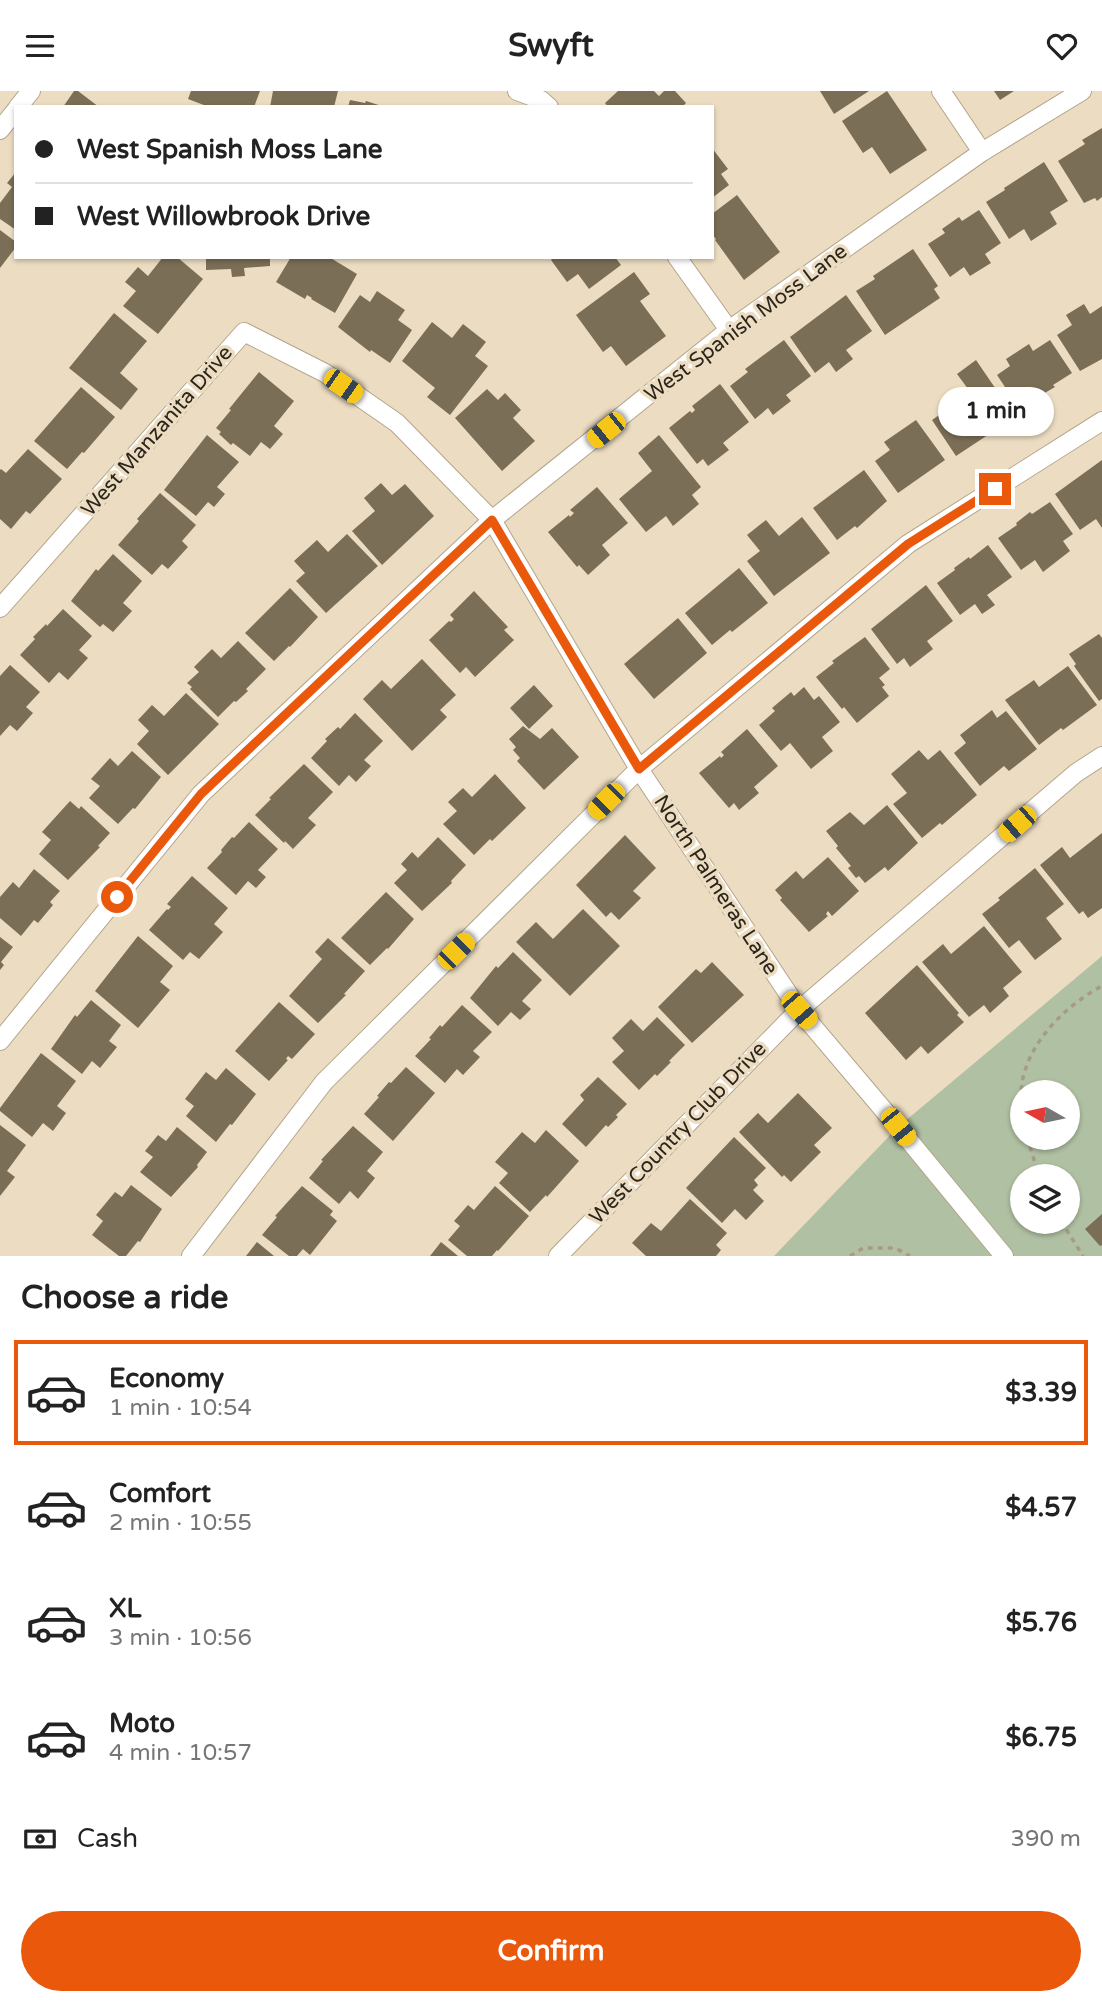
<!DOCTYPE html>
<html lang="en">
<head>
<meta charset="utf-8">
<style>
  :root { --surface:#fff; --page:#f6f6f6; --text:#222; --muted:#767676; --line:#e0e0e0; --accent:#ea580c }
  body { margin:0; font-family:"Varela Round",sans-serif; background:var(--page); color:var(--text); height:100vh; display:flex; flex-direction:column; font-size:26px; white-space:nowrap }
  * { box-sizing:border-box; margin:0 }
  p { font-size:23px; color:var(--muted) }
  .icon { flex:none; width:38px; height:38px; fill:none; stroke:currentColor; stroke-width:2; stroke-linecap:round; stroke-linejoin:round }
  .map { position:relative; height:1165px; overflow:hidden }
  .side { display:flex; flex-direction:column; background:var(--surface); flex:1 }
  .side>* { flex:none }
  .hud { position:absolute; left:14px; top:14px; width:700px; height:154px; border-radius:0px; box-shadow:0 2px 5px #0004; display:grid; align-content:center; height:154px; padding:0 21px; background:var(--surface) }
  .needle { width:46px; rotate:279deg }
  .buttons { position:absolute; left:1010px; top:989px; display:grid; gap:14px }
  .buttons a { display:grid; place-items:center; width:70px; height:70px; border-radius:50%; background:var(--surface); box-shadow:0 2px 5px #0004; font-size:35px }
  .end { position:absolute; width:32px; height:32px; margin:-16px; border:9px solid #ea580c; background:#fff; box-shadow:0 0 0 4px #fff }
  .from { border-radius:50% }
  .bubble { position:absolute; height:49px; border-radius:24px; background:var(--surface); box-shadow:0 2px 5px #0004; font-size:23px; font-weight:700; line-height:49px; text-align:center }
  .car { position:absolute; width:21px; height:42px; margin:-21px -10px; border-radius:9px; box-shadow:0 0 5px 2px #0007; background:linear-gradient(#f5c518 24%,#345 0 40%,#f5c518 0 76%,#345 0 86%,#f5c518 0) }
  .hud b { display:flex; align-items:center; gap:24px; height:66px; font-size:26px }
  .hud b+b { border-top:2px solid var(--line) }
  .hud i { width:18px; height:18px; background:var(--text) }
  ul { padding:0; list-style:none }
  li { display:flex; align-items:center; gap:21px; height:105px; margin:0 14px 10px; padding:0 7px; border:4px solid transparent; border-radius:0px }
  li div { flex:1 }
  li b { display:block; font-size:26px }
  li em { font-style:normal; font-weight:700 }
  li.on { border-color:var(--accent) }
  li>.icon { width:63px; height:63px; stroke-width:1.5 }
  h2 { padding:0 21px; font-size:32px; line-height:84px }
  .pay { display:flex; align-items:center; gap:18px; height:77px; padding:0 21px; font-size:26px }
  .pay p { margin-inline-start:auto }
  .action { display:flex; gap:14px; margin-top:auto; padding:14px 21px }
  .action a { flex:1; height:80px; border-radius:42px; background:var(--accent); color:#fff; font-size:28px; font-weight:700; line-height:80px; text-align:center }
  header { display:flex; justify-content:space-between; align-items:center; height:91px; padding:0 21px; background:var(--surface); font-size:32px; font-weight:700 }
  .map>svg:first-child { display:block }
  .green { fill:#b0c0a2; fill-rule:evenodd }
  .building { fill:#7b6e56 }
  .lines { fill:none; stroke-linecap:round; stroke-linejoin:round }
  .minor-casing { stroke:#b3a58b; stroke-width:20 }
  .path { stroke:#a79b86; stroke-width:3.5; stroke-dasharray:5 5; stroke-linecap:butt }
  .minor { stroke:#fff; stroke-width:18 }
  .route { stroke:#ea580c; stroke-width:9 }
  .labels { text-anchor:middle; dominant-baseline:central; stroke-width:7; stroke-linejoin:round; paint-order:stroke }
  .street-label { font-size:21px; fill:#2b251b; stroke:#ecddc2 }
</style>
</head>
<body>
<header><svg class="icon" aria-label="menu" viewBox="0 0 24 24"><path d="M4 6h16M4 12h16M4 18h16"/></svg>Swyft<svg class="icon" aria-label="heart" viewBox="0 0 24 24"><path d="M12 20l-8-8c-3-5 5-10 8-4 3-6 11-1 8 4z"/></svg></header>
<div class="map">
<svg width="1102" height="1165" viewBox="0 0 1102 1165">
  <rect width="100%" height="100%" fill="#ecddc2"/>
  <!-- green -->
  <path class="green" d="M1102 865V1165H774L898 1036ZM1022 1001H1068V1046H1022ZM1022 1085H1068V1130H1022Z"/>
  <!-- building -->
  <path class="building" d="M74 0H78L99 16H63Z
    M191 0H260L254 16H209L188 8Z
    M273 0H338L334 16H270Z
    M618 0H654L659 5 664 0H675L686 12 682 16H608L605 12Z
    M820 0H869L834 23Z
    M887 0 927 59 890 83 872 56 863 62 842 30Z
    M994 0H1014L1000 9Z
    M350 9 365 12 366 10 385 16H348Z
    M1102 37V106L1097 110 1095 107 1084 112 1058 70 1085 53 1082 49Z
    M712 57 728 78 721 83 729 94 712 107Z
    M1044 71 1068 110 1050 121 1057 133 1031 150 1024 138 1009 148 986 111 1005 99 1004 97Z
    M16 81V139L0 128V112L12 96 7 92Z
    M737 104 780 161 744 189 715 149 716 148 712 143V123Z
    M979 119 1001 152 985 163 991 172 970 185 964 176 950 186 928 153 945 142 942 138 959 126 962 130Z
    M0 139 16 151V156L0 177Z
    M913 158 938 195 934 198 940 207 885 244 856 200 875 188 873 185Z
    M163 166H177L203 188 158 243 123 215 136 200 125 191 138 176 148 185Z
    M206 166H270V175L244 177 245 185 232 186 231 178 206 179Z
    M291 166H329L357 183 335 222 311 208 312 207 307 204 305 208 276 191Z
    M554 166H615L621 174 589 198 578 183 567 191 551 169Z
    M634 181 650 203 640 210 666 245 626 275 611 255 603 261 576 224Z
    M377 200 405 219 398 229 412 239 390 272 371 259 370 261 338 236 360 204 370 211Z
    M846 204 872 240 846 259 853 268 836 281 829 271 815 282 790 246Z
    M1084 213 1090 223 1102 215V268L1080 280 1057 244 1072 234 1066 224Z
    M114 222 147 250 120 282 138 298 121 319 69 277Z
    M432 231 452 247 463 233 486 251 475 265 488 275 450 324 427 306 435 297 402 270Z
    M784 249 811 285 786 304 791 310 773 324 768 317 755 328 730 295 748 281 745 278Z
    M1050 249 1072 282 1053 294 1055 296 1019 317 997 284 1010 275 1006 268 1029 253 1033 260Z
    M976 269 1015 326 956 365 932 329 971 302 957 283Z
    M259 281 294 310 274 335 283 343 270 358 261 351 250 365 233 352 231 354 219 343 221 341 216 337 231 319 229 318Z
    M720 293 749 331 723 352 729 359 708 375 703 368 697 373 669 337 690 320 692 322 695 319 692 315Z
    M81 296 115 326 84 362 82 361 67 378 34 350Z
    M487 298 498 309 505 302 521 319 513 327 535 350 502 380 455 327Z
    M916 329 945 369 898 402 875 370 890 359 884 351Z
    M207 344 239 371 217 396 225 403 214 416 208 411 196 425 164 399Z
    M659 344 701 396 692 404 699 413 673 435 666 425 646 441 619 408 652 380 638 362Z
    M28 358 62 388 30 423 26 420 11 438 0 428V379L1 378 6 382Z
    M1102 369V437L1096 428 1080 439 1055 403Z
    M864 379 887 410 857 437 855 435 837 449 813 417Z
    M381 392 392 404 405 393 434 425 382 474 352 440 375 420 364 407Z
    M597 396 628 432 602 454 610 464 588 484 579 474 577 476 548 441 569 424 570 426 574 422 570 419Z
    M160 402 196 434 182 450 188 456 168 478 162 473 152 484 118 454 139 430 137 428Z
    M1050 411 1073 443 1063 450 1070 460 1043 481 1035 469 1021 479 998 447 1017 434 1016 432 1030 421 1032 423Z
    M802 426 830 462 774 505 747 470 760 460 747 444 766 429 779 445Z
    M347 443 378 475 326 522 296 490 305 482 294 470 317 449 328 461Z
    M988 454 1012 486 987 504 995 514 982 523 975 513 960 524 937 492 955 479 954 477 969 466 970 468Z
    M113 463 142 490 123 512 132 520 113 541 103 533 100 536 71 510 96 478 98 480Z
    M739 477 768 512 732 541 730 539 712 554 685 522Z
    M926 494 953 530 927 550 933 558 910 576 904 567 897 573 871 538Z
    M290 497 318 526 290 556 289 555 274 570 245 542Z
    M474 500 508 536 504 539 514 549 475 586 466 576 460 582 429 549 449 530 451 531 454 528 450 524Z
    M63 518 92 545 79 559 88 567 68 589 59 581 49 592 20 564 35 548 33 546 46 533 47 535Z
    M678 527 707 562 654 608 624 573Z
    M1099 543 1102 547V608L1099 610 1074 575 1076 573 1069 563Z
    M865 546 890 578 879 587 885 594 882 596 889 605 857 632 844 616 842 618 816 586 834 572 832 570Z
    M238 550 266 578 246 598 248 600 236 611 234 610 218 626 190 598 192 596 187 592 199 581 194 576 212 558 221 567Z
    M422 568 456 604 440 619 447 626 412 660 363 608 382 589 391 598Z
    M10 574 40 601 26 616 33 622 17 640 10 634 0 645V585Z
    M1068 575 1097 614 1063 639 1061 637 1039 654 1005 609 1034 589 1039 596Z
    M534 594 553 615 529 638 510 617Z
    M804 596 814 609 819 605 840 631 822 646 833 660 811 678 790 652 781 660 759 634 775 620 772 617 791 601 794 605Z
    M186 602 219 633 168 684 137 653 149 640 138 629 152 614 164 625Z
    M992 619 997 627 1006 620 1037 658 1009 680 1004 675 980 695 954 662 966 652 960 644Z
    M355 622 383 650 364 669 371 675 356 691 349 684 339 695 311 667 327 650 325 648 338 636 340 638Z
    M523 635 540 648 552 637 579 666 544 699 517 670 520 667 513 659 516 656 509 648Z
    M747 638 778 675 754 696 759 702 739 719 734 712 729 717 699 682 720 665 721 667 724 664 721 661Z
    M919 659 928 669 940 659 977 704 942 734 940 732 922 747 893 713 907 702 891 683Z
    M132 660 161 686 135 718 133 717 118 733 89 707 100 695 91 688 110 667 118 675Z
    M304 673 333 701 308 727 316 734 293 758 285 750 284 752 255 724 271 708 269 707Z
    M495 683 526 717 492 750 490 748 474 764 443 733 457 720 448 711 463 697 472 706Z
    M70 710 79 718 81 715 110 742 98 755 100 756 68 789 39 763 51 749 42 741Z
    M887 714 918 752 888 780 885 776 865 792 859 785 856 787 848 777 851 775 836 757 838 755 826 740 850 721 864 734Z
    M249 731 278 758 258 779 266 786 256 797 248 790 236 804 207 777 222 761 221 759 232 746 234 747Z
    M1102 742V817L1088 827 1083 820 1079 823 1040 774 1062 756 1070 767Z
    M625 744 656 777 633 800 641 807 619 829 611 821 606 826 576 794Z
    M438 746 466 774 451 790 452 792 422 820 394 792 407 779 401 773 412 761 418 767Z
    M828 766 859 800 832 825 828 820 826 823 828 825 809 841 780 809 782 807 775 799 796 780 803 788Z
    M1035 777 1064 813 1046 827 1062 848 1035 869 1019 849 1009 857 982 823 1000 809 998 807Z
    M34 778 60 800 50 811 53 814 38 832 34 829 21 845 0 827V806L13 791 19 797Z
    M192 785 228 817 214 833 223 841 199 868 190 861 183 869 149 839 167 818 168 819 171 816 167 813Z
    M386 801 414 828 388 858 387 857 370 874 341 847Z
    M583 818 620 855 570 905 516 851 536 831 553 848Z
    M984 835 1022 881 1003 897 1009 905 990 922 984 914 969 926 922 871 943 853 951 863Z
    M138 845 173 875 160 891 170 899 138 937 95 900Z
    M0 846 13 856 1 871 4 874 0 879Z
    M328 847 365 880 344 903 346 904 318 932 289 905 322 868 315 861Z
    M513 861 542 889 522 910 531 918 520 929 511 921 498 935 470 907 496 875 498 877Z
    M712 871 744 904 692 952 658 916 696 878 701 882Z
    M917 874 959 922 957 924 964 931 928 963 921 955 906 969 865 922Z
    M91 909 121 934 109 950 117 956 100 977 92 970 82 983 51 958 75 924 77 926Z
    M279 911 315 943 292 968 288 965 286 968 288 969 269 990 235 960Z
    M462 914 492 941 473 960 480 966 463 984 457 978 445 992 415 965 431 948 429 947 440 934 442 936Z
    M657 926 685 954 669 970 671 971 657 985 655 983 639 999 612 971 624 960 612 947 631 928 643 940Z
    M41 962 76 990 57 1015 66 1022 53 1040 43 1032 32 1046 0 1020V1017Z
    M406 976 435 1002 393 1050 364 1023 379 1006 377 1005 389 991 391 992Z
    M226 977 256 1003 232 1034 230 1033 216 1051 186 1025 194 1015 185 1008 206 981 216 989Z
    M598 986 627 1013 616 1024 618 1026 608 1036 606 1034 586 1056 562 1033 584 1009 580 1004Z
    M798 1002 832 1037 814 1054 821 1061 791 1091 784 1084 782 1086 739 1041 758 1022 768 1032Z
    M0 1034 26 1054 7 1080 15 1086 0 1105Z
    M353 1035 383 1061 367 1080 375 1087 358 1108 350 1100 339 1113 309 1087 323 1070 321 1069Z
    M177 1036 207 1061 197 1074 198 1076 171 1106 140 1081 153 1066 145 1060 158 1044 166 1050Z
    M546 1039 579 1070 547 1106 546 1104 530 1121 499 1092 508 1082 495 1071 522 1041 535 1052Z
    M734 1046 766 1077 754 1089 758 1094 753 1099 764 1110 746 1129 735 1118 722 1132 686 1097Z
    M131 1094 162 1118 140 1151 138 1150 126 1165H119L92 1144 103 1130 96 1124 115 1101 122 1106Z
    M302 1095 333 1120 330 1124 337 1130 310 1164 303 1158 297 1165H289L262 1144 277 1126 275 1125Z
    M495 1095 529 1125 498 1160 497 1159 492 1165H467L448 1149 460 1135 454 1130 468 1114 474 1119Z
    M690 1108 727 1142 716 1154 721 1159 716 1165H646L632 1152 651 1132 661 1140Z
    M1102 1123V1154L1100 1155 1085 1138Z
    M257 1151 274 1165H246Z
    M441 1151 458 1165H430Z"/>
  <g class="lines">
    <defs>
      <path id="minor" d="M517 0 541 9 549 16
        M941 0 982 61
        M18 16 31 0
        M0 39 16 19
        M677 166 729 239
        M0 517 244 241 325 282 397 332 492 429 639 678 799 919 898 1036 1004 1165
        M0 950 201 703 492 429 729 239 982 61 1082 0
        M191 1165 324 991 639 678 908 453 1102 330
        M558 1165 799 919 1076 682 1102 665"/>
    </defs>
    <!-- minor casing -->
    <use href="#minor" class="minor-casing"/>
    <!-- path -->
    <path class="path" d="M1022 1019C1013 966 1059 918 1102 895
      M1027 1046 1039 1085
      M1061 1130 1083 1165
      M850 1165 863 1157H895L910 1165"/>
    <!-- minor -->
    <use href="#minor" class="minor"/>
  </g>
  <g class="lines">
    <!-- route -->
    <path class="route" d="M117 806 201 703 492 429 639 678 908 453 995 398"/>
  </g>
  <g class="labels">
    <!-- street labels -->
    <g class="street-label">
      <text transform="translate(746 232) rotate(-37)">West Spanish Moss Lane</text>
      <text transform="translate(157 340) rotate(-49)">West Manzanita Drive</text>
      <text transform="translate(716 794) rotate(57)">North Palmeras Lane</text>
      <text transform="translate(678 1042) rotate(-46)">West Country Club Drive</text>
    </g>
  </g>
</svg>
<div class="buttons">
<a><svg class="needle" viewBox="-14 -14 28 28"><path d="M0-13l5 13h-10z" fill="#e53935"/><path d="M0 13l5-13h-10z" fill="#767676"/></svg></a>
<a><svg class="icon" aria-label="layers" viewBox="0 0 24 24"><path d="M12 4l9 5-9 5-9-5zM3 14l9 5 9-5"/></svg></a>
</div>
<i class="end from" style="left:117px;top:806px"></i>
<i class="end" style="left:995px;top:398px"></i>
<div class="bubble" style="left:938px;top:296px;width:116px">1 min</div>
<i class="car" style="left:343px;top:295px;rotate:125deg"></i>
<i class="car" style="left:606px;top:339px;rotate:231deg"></i>
<i class="car" style="left:606px;top:710px;rotate:225deg"></i>
<i class="car" style="left:1017px;top:733px;rotate:229deg"></i>
<i class="car" style="left:456px;top:860px;rotate:45deg"></i>
<i class="car" style="left:799px;top:919px;rotate:139deg"></i>
<i class="car" style="left:898px;top:1036px;rotate:141deg"></i>
<div class="hud">
<b><i class="from"></i>West Spanish Moss Lane</b>
<b><i></i>West Willowbrook Drive</b>
</div>
</div>
<section class="side">
<h2>Choose a ride</h2>
<ul>
<li class="on"><svg class="icon" aria-label="car" viewBox="0 0 24 24"><path d="M5 17H2v-5l4-1 3-4h7l3 4 3 1v5h-3M9 17h6M6 11h13"/><circle cx="7" cy="17" r="2"/><circle cx="17" cy="17" r="2"/></svg><div><b>Economy</b><p>1 min · 10:54</p></div><em>$3.39</em></li>
<li><svg class="icon" aria-label="car" viewBox="0 0 24 24"><path d="M5 17H2v-5l4-1 3-4h7l3 4 3 1v5h-3M9 17h6M6 11h13"/><circle cx="7" cy="17" r="2"/><circle cx="17" cy="17" r="2"/></svg><div><b>Comfort</b><p>2 min · 10:55</p></div><em>$4.57</em></li>
<li><svg class="icon" aria-label="car" viewBox="0 0 24 24"><path d="M5 17H2v-5l4-1 3-4h7l3 4 3 1v5h-3M9 17h6M6 11h13"/><circle cx="7" cy="17" r="2"/><circle cx="17" cy="17" r="2"/></svg><div><b>XL</b><p>3 min · 10:56</p></div><em>$5.76</em></li>
<li><svg class="icon" aria-label="car" viewBox="0 0 24 24"><path d="M5 17H2v-5l4-1 3-4h7l3 4 3 1v5h-3M9 17h6M6 11h13"/><circle cx="7" cy="17" r="2"/><circle cx="17" cy="17" r="2"/></svg><div><b>Moto</b><p>4 min · 10:57</p></div><em>$6.75</em></li>
</ul>
<div class="pay"><svg class="icon" aria-label="cash" viewBox="0 0 24 24"><path d="M3 7h18v10H3z"/><circle cx="12" cy="12" r="2"/></svg>Cash<p>390 m</p></div>
<div class="action"><a>Confirm</a></div>
</section>
</body>
</html>
